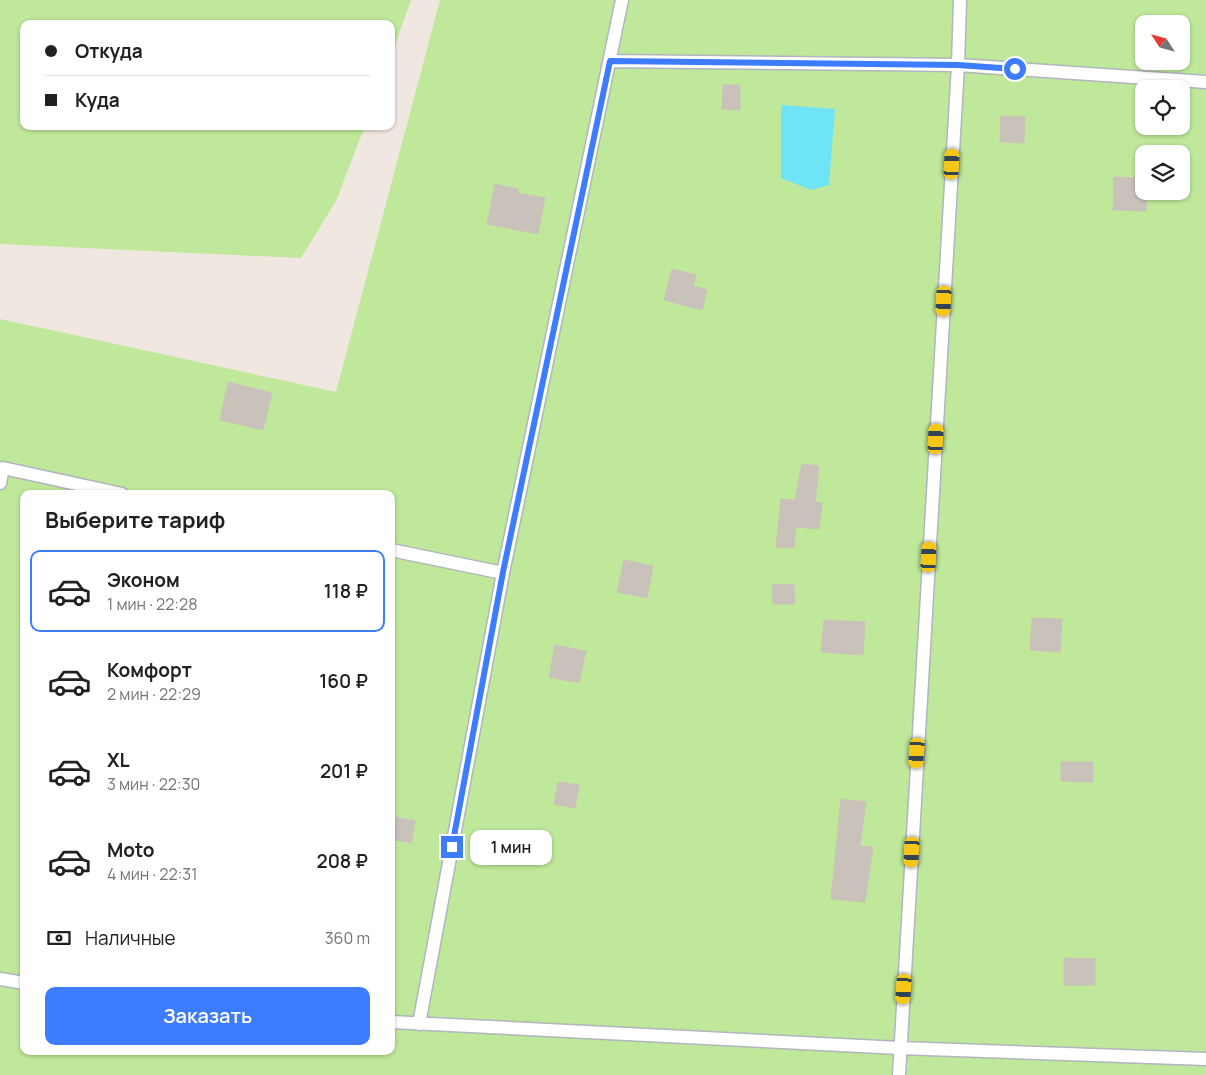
<!DOCTYPE html>
<html lang="ru">
<head>
<meta charset="utf-8">
<style>
  :root { --surface:#fff; --page:#f6f6f6; --text:#202124; --muted:#757577; --line:#e0e0e0; --accent:#3d7bff }
  body { margin:0; font-family:Manrope,sans-serif; background:var(--page); color:var(--text); height:100vh; display:flex; flex-direction:column; font-size:19px; white-space:nowrap }
  * { box-sizing:border-box; margin:0 }
  p { font-size:16px; color:var(--muted) }
  .icon { flex:none; width:28px; height:28px; fill:none; stroke:currentColor; stroke-width:2; stroke-linecap:round; stroke-linejoin:round }
  .map { position:relative; flex:1; overflow:hidden }
  .panel { position:absolute; left:20px; top:490px; width:375px; height:565px; display:flex; flex-direction:column; background:var(--surface); border-radius:10px; box-shadow:0 1px 4px #0004 }
  .panel>* { flex:none }
  .banner { position:absolute; left:20px; top:20px; width:375px; height:110px; border-radius:10px; box-shadow:0 1px 4px #0004; display:grid; align-content:center; height:110px; padding:0 25px; background:var(--surface) }
  .needle { width:32px; rotate:306deg }
  .tools { position:absolute; left:1135px; top:15px; display:grid; gap:10px }
  .tools a { display:grid; place-items:center; width:55px; height:55px; border-radius:10px; background:var(--surface); box-shadow:0 1px 4px #0004; font-size:25px }
  .end { position:absolute; width:22px; height:22px; margin:-11px; border:6px solid #3d7bff; background:#fff; box-shadow:0 0 0 2px #fff }
  .from { border-radius:50% }
  .bubble { position:absolute; height:35px; border-radius:10px; background:var(--surface); box-shadow:0 1px 4px #0004; font-size:16px; font-weight:600; line-height:35px; text-align:center }
  .car { position:absolute; width:15px; height:30px; margin:-15px -8px; border-radius:6px; box-shadow:0 0 4px 1px #0007; background:linear-gradient(#f5c518 24%,#345 0 40%,#f5c518 0 76%,#345 0 86%,#f5c518 0) }
  .banner b { display:flex; align-items:center; gap:18px; height:48px; font-size:19px }
  .banner b+b { border-top:1px solid var(--line) }
  .banner i { width:12px; height:12px; background:var(--text) }
  ul { padding:0; list-style:none }
  li { display:flex; align-items:center; gap:15px; height:82px; margin:0 10px 8px; padding:0 15px; border:2px solid transparent; border-radius:10px }
  li div { flex:1 }
  li b { display:block; font-size:19px }
  li em { font-style:normal; font-weight:600 }
  li.active { border-color:var(--accent) }
  li>.icon { width:45px; height:45px; stroke-width:1.5 }
  h2 { padding:0 25px; font-size:22px; line-height:60px }
  .pay { display:flex; align-items:center; gap:12px; height:55px; padding:0 25px; font-size:19px }
  .pay p { margin-inline-start:auto }
  .primary-button { display:flex; gap:10px; margin-top:auto; padding:10px 25px }
  .primary-button a { flex:1; height:58px; border-radius:10px; background:var(--accent); color:#fff; font-size:20px; font-weight:600; line-height:58px; text-align:center }
  .map>svg:first-child { display:block }
  .green { fill:#bfe89a; fill-rule:evenodd }
  .water { fill:#6fe4f6 }
  .building { fill:#c8c2bb; stroke:#ccc2b9 }
  .lines { fill:none; stroke-linecap:round; stroke-linejoin:round }
  .lane-casing { stroke:#b0b5be; stroke-width:15 }
  .lane { stroke:#fff; stroke-width:12 }
  .route { stroke:#3d7bff; stroke-width:6 }
</style>
</head>
<body>
<div class="map">
<svg width="1206" height="1075" viewBox="0 0 1206 1075">
  <rect width="100%" height="100%" fill="#efe7e0"/>
  <!-- green -->
  <path class="green" d="M0 0H411L391 56V24H24V126H365L336 201 301 258 0 244Z
    M440 0H1206V1075H0V319L336 392ZM1144 24H1181V61H1144ZM1144 89H1181V126H1144ZM1144 154H1181V191H1144ZM24 494H391V1051H24Z"/>
  <!-- water -->
  <path class="water" d="M781 105 835 109 829 185 811 190 781 178Z"/>
  <!-- building -->
  <path class="building" d="M723 85H740V110L722 109Z
    M1001 116 1025 117 1024 143 1000 142Z
    M1114 177 1144 178V191H1147L1146 211 1113 210Z
    M495 184 518 189 517 193 545 198 538 234 487 224Z
    M672 269 696 275 693 286 707 290 702 310 664 300Z
    M228 382 272 393 263 430 220 420Z
    M802 464 819 466 815 502 822 503 819 529 796 527 794 548 776 547 781 499 795 500Z
    M624 560 653 566 647 598 617 592Z
    M794 584 795 604H773L772 585Z
    M1032 618 1062 619 1060 652 1030 650Z
    M824 620 865 622 863 655 821 652Z
    M555 645 586 651 579 683 549 677Z
    M1061 762H1093V782L1061 781Z
    M558 782 579 785 575 808 554 804Z
    M841 799 866 802 860 846 873 847 865 902 831 899Z
    M391 816 415 821 411 843 391 839Z
    M1064 958 1095 959V985H1064Z"/>
  <g class="lines">
    <defs>
      <path id="lane" d="M610 61 958 65 1206 82
        M0 483 3 468 122 494
        M391 550 503 573
        M0 979 24 983
        M391 1022 900 1048 1206 1059
        M419 1024 503 573 622 0
        M899 1075 958 65 960 0"/>
    </defs>
    <!-- lane casing -->
    <use href="#lane" class="lane-casing"/>
    <!-- lane -->
    <use href="#lane" class="lane"/>
  </g>
  <g class="lines">
    <!-- route -->
    <path class="route" d="M452 847 503 572 610 61 958 65 1015 69"/>
  </g>
</svg>
<div class="tools">
<a><svg class="needle" viewBox="-14 -14 28 28"><path d="M0-13l5 13h-10z" fill="#e53935"/><path d="M0 13l5-13h-10z" fill="#757577"/></svg></a>
<a><svg class="icon" aria-label="locate" viewBox="0 0 24 24"><circle cx="12" cy="12" r="6"/><path d="M12 2v4M12 18v4M2 12h4M18 12h4"/></svg></a>
<a><svg class="icon" aria-label="layers" viewBox="0 0 24 24"><path d="M12 4l9 5-9 5-9-5zM3 14l9 5 9-5"/></svg></a>
</div>
<i class="end from" style="left:1015px;top:69px"></i>
<i class="end" style="left:452px;top:847px"></i>
<div class="bubble" style="left:470px;top:830px;width:82px">1 мин</div>
<i class="car" style="left:952px;top:164px;rotate:3deg"></i>
<i class="car" style="left:944px;top:301px;rotate:183deg"></i>
<i class="car" style="left:936px;top:439px;rotate:3deg"></i>
<i class="car" style="left:929px;top:557px;rotate:3deg"></i>
<i class="car" style="left:917px;top:753px;rotate:184deg"></i>
<i class="car" style="left:912px;top:852px;rotate:183deg"></i>
<i class="car" style="left:904px;top:989px;rotate:184deg"></i>
<div class="banner">
<b><i class="from"></i>Откуда</b>
<b><i></i>Куда</b>
</div>
<section class="panel">
<h2>Выберите тариф</h2>
<ul>
<li class="active"><svg class="icon" aria-label="car" viewBox="0 0 24 24"><path d="M5 17H2v-5l4-1 3-4h7l3 4 3 1v5h-3M9 17h6M6 11h13"/><circle cx="7" cy="17" r="2"/><circle cx="17" cy="17" r="2"/></svg><div><b>Эконом</b><p>1 мин · 22:28</p></div><em>118 ₽</em></li>
<li><svg class="icon" aria-label="car" viewBox="0 0 24 24"><path d="M5 17H2v-5l4-1 3-4h7l3 4 3 1v5h-3M9 17h6M6 11h13"/><circle cx="7" cy="17" r="2"/><circle cx="17" cy="17" r="2"/></svg><div><b>Комфорт</b><p>2 мин · 22:29</p></div><em>160 ₽</em></li>
<li><svg class="icon" aria-label="car" viewBox="0 0 24 24"><path d="M5 17H2v-5l4-1 3-4h7l3 4 3 1v5h-3M9 17h6M6 11h13"/><circle cx="7" cy="17" r="2"/><circle cx="17" cy="17" r="2"/></svg><div><b>XL</b><p>3 мин · 22:30</p></div><em>201 ₽</em></li>
<li><svg class="icon" aria-label="car" viewBox="0 0 24 24"><path d="M5 17H2v-5l4-1 3-4h7l3 4 3 1v5h-3M9 17h6M6 11h13"/><circle cx="7" cy="17" r="2"/><circle cx="17" cy="17" r="2"/></svg><div><b>Moto</b><p>4 мин · 22:31</p></div><em>208 ₽</em></li>
</ul>
<div class="pay"><svg class="icon" aria-label="cash" viewBox="0 0 24 24"><path d="M3 7h18v10H3z"/><circle cx="12" cy="12" r="2"/></svg>Наличные<p>360 m</p></div>
<div class="primary-button"><a>Заказать</a></div>
</section>
</div>
</body>
</html>
